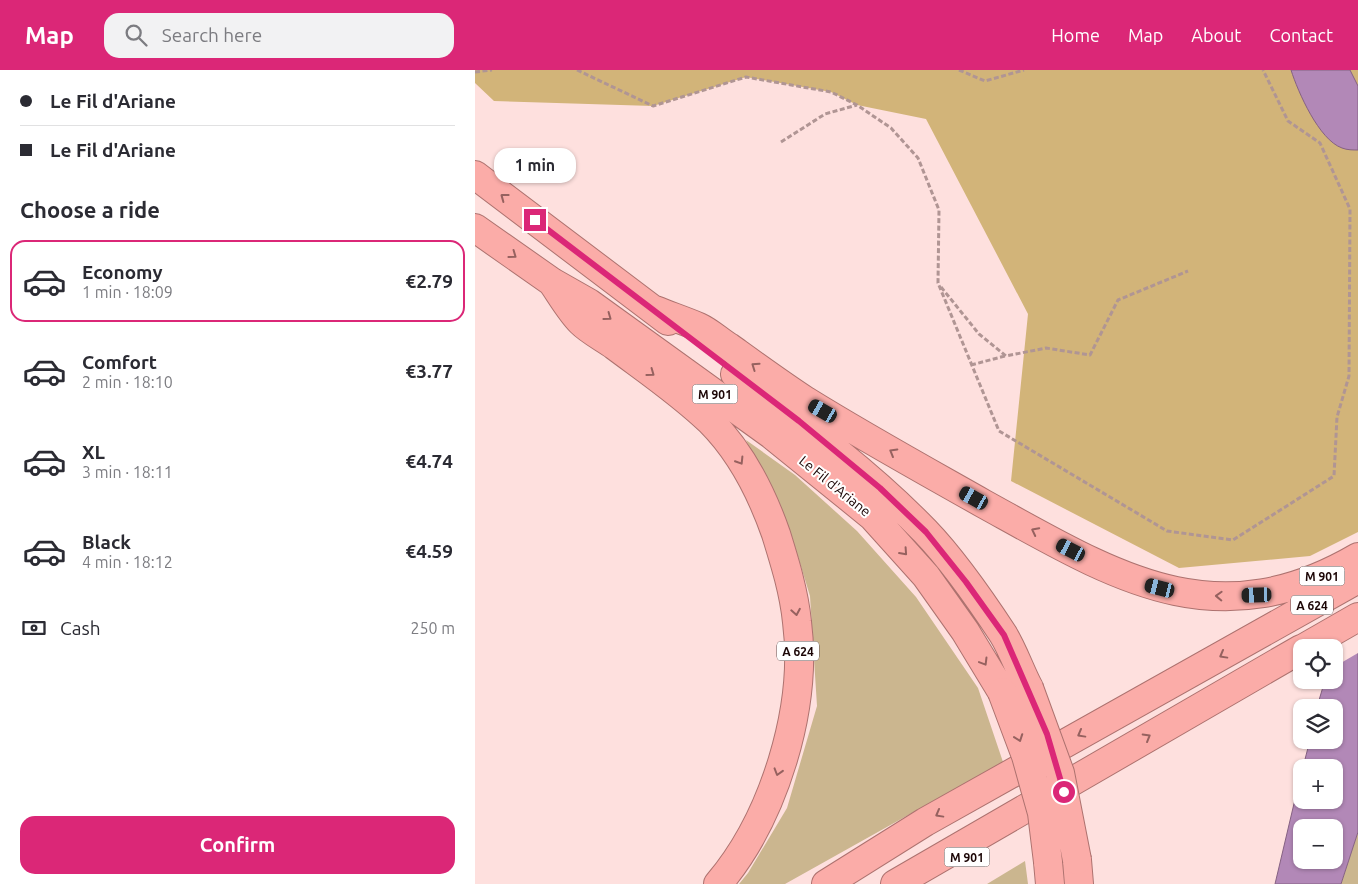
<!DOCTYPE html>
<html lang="en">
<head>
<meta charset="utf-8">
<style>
  :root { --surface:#fff; --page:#f2f2f3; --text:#2b2b33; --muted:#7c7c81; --line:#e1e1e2; --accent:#db2777 }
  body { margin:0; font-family:Ubuntu,sans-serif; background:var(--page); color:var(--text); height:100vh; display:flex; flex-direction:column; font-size:19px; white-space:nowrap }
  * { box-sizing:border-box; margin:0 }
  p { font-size:16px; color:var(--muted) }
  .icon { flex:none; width:28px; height:28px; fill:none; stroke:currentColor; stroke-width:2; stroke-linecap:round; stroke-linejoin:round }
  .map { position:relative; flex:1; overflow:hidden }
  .side { display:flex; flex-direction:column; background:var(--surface); width:475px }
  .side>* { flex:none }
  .top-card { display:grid; align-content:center; height:110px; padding:0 20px; background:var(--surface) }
  .controls { position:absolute; left:818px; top:569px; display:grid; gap:10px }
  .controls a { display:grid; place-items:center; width:50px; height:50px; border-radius:10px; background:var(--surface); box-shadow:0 1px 4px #0004; font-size:25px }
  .end { position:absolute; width:22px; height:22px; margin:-11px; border:6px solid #db2777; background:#fff; box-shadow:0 0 0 2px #fff }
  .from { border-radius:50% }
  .bubble { position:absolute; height:35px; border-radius:15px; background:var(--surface); box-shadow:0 1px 4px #0004; font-size:16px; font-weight:700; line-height:35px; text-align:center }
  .car { position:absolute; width:15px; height:30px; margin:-15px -8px; border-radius:6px; box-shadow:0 0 4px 1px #0007; background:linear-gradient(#222 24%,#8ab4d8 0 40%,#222 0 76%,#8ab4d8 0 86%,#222 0) }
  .top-card b { display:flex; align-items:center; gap:18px; height:48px; font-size:19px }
  .top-card b+b { border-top:1px solid var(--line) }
  .top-card i { width:12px; height:12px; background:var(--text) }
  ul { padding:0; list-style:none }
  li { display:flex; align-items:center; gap:15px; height:82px; margin:0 10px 8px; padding:0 10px; border:2px solid transparent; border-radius:15px }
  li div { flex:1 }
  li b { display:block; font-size:19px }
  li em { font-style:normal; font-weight:700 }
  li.active { border-color:var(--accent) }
  li>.icon { width:45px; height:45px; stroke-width:1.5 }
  h2 { padding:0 20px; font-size:22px; line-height:60px }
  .pay { display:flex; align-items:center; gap:12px; height:55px; padding:0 20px; font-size:19px }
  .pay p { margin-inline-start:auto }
  .button { display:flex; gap:10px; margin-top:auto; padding:10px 20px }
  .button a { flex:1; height:58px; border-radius:15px; background:var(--accent); color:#fff; font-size:20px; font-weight:700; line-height:58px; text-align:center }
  header { display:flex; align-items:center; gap:30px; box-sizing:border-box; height:70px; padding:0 25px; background:var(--accent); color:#fff }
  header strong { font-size:24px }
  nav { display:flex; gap:28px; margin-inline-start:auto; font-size:18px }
  .search { width:350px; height:45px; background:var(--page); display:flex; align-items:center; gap:12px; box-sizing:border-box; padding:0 18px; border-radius:15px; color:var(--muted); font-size:19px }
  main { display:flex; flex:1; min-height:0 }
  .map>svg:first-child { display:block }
  .green { fill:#cbb68f }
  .forest { fill:#d2b479 }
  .water { fill:#b288b7; stroke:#856182; fill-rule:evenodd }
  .pier { fill:#fee0de }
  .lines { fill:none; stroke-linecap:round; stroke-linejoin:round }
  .highway-casing { stroke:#ad726f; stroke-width:30 }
  .path { stroke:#b09594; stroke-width:3; stroke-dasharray:5 2.5; stroke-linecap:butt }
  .highway { stroke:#fbaca8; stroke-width:28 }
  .highway-bridge-casing { stroke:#ad726f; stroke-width:30; stroke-linecap:butt }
  .highway-bridge { stroke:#fbaca8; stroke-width:28 }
  .oneway { stroke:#96615f }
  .route { stroke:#db2777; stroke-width:6 }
  .labels { text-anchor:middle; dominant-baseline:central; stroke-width:4; stroke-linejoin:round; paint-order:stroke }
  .shield { fill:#fff; stroke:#5f5050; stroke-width:1 }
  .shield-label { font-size:12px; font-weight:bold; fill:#1b0505 }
  .street-label { font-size:14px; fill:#1b0505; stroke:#fff }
</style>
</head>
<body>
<header>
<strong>Map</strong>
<div class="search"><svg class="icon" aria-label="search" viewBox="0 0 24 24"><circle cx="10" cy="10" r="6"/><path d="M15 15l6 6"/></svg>Search here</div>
<nav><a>Home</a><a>Map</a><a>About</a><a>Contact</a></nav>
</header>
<main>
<section class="side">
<div class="top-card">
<b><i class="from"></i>Le Fil d'Ariane</b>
<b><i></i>Le Fil d'Ariane</b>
</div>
<h2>Choose a ride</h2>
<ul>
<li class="active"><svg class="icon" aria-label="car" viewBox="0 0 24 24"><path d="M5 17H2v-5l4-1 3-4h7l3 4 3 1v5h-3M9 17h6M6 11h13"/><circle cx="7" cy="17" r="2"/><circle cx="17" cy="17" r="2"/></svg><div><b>Economy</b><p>1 min · 18:09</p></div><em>€2.79</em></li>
<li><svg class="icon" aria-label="car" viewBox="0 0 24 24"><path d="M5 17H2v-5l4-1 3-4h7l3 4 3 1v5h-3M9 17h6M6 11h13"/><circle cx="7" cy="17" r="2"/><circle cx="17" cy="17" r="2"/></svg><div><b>Comfort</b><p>2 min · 18:10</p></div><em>€3.77</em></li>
<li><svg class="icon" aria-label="car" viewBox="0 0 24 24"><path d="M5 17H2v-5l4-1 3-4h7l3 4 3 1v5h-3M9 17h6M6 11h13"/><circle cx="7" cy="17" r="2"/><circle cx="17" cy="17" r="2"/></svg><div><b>XL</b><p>3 min · 18:11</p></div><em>€4.74</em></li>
<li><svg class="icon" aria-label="car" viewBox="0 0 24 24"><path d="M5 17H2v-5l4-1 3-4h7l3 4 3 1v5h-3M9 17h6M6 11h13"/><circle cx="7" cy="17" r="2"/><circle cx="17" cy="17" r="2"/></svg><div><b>Black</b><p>4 min · 18:12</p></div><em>€4.59</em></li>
</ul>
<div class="pay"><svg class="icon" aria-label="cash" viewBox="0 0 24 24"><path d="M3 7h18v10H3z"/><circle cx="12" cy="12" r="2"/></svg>Cash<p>250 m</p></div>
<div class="button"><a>Confirm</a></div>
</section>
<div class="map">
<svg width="883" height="814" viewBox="0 0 883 814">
  <rect width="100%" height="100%" fill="#fee0de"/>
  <!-- green -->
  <path class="green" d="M271 370 320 405 382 461 441 527 503 618 528 692 310 814H264L273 803 312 738 342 636 335 526 317 467Z
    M883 762V814H866Z
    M550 791 553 814H512Z"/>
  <!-- forest -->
  <path class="forest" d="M0 0H883V462L835 486 704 498 536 411 553 244 451 49 382 35 356 22 271 7 178 36 19 31 0 13Z"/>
  <!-- water -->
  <path class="water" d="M816 0H875L883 16V80C878 80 872 80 867 78 844 70 823 22 816 0Z
    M883 494V762L866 814H800L826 704V730H859V698L828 697 835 670H859V638L842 637 850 610H859V579ZM826 758H859V790H826Z"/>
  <!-- pier -->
  <path class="pier" d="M883 492V583L859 597V578H857L881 494Z"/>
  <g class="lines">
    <defs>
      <path id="highway" d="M0 105 193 251
        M0 158 77 212 114 233 297 365 397 446 451 506 490 561 527 622
        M77 212C86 225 95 241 106 252 115 261 129 268 140 276 172 300 206 323 235 351 265 381 287 424 301 464 310 493 319 522 322 552 333 638 299 748 243 814
        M180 240C195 246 210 251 224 257 235 262 244 271 254 277 279 295 305 314 331 331 389 367 449 400 509 434 638 505 739 571 883 487
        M260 304C326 353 393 402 450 461 479 491 505 529 528 564 538 580 545 601 554 618
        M829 578 883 547
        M602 790 604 814
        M573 792 575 814
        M351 814 450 752 883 509
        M420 814 826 579"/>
    </defs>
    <!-- highway casing -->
    <use href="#highway" class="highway-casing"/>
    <!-- path -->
    <path class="path" d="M102 0 178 36 271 7 356 22 382 35 416 58 443 88 464 140 463 213 524 361 692 461 758 470 859 406 862 347 874 306 875 139 845 73 813 51 788 0
      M484 0 510 11 549 0
      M0 2 17 0
      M306 72 350 44 382 35
      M466 217 504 264 531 286 571 278 615 285 643 230 713 201
      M496 295 530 286"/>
    <!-- highway -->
    <use href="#highway" class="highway"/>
    <defs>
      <path id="highway-bridge" d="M554 618 585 703 602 790
        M527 622 551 686 567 743 573 792"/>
    </defs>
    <!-- highway-bridge casing -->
    <use href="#highway-bridge" class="highway-bridge-casing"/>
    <!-- highway-bridge -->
    <use href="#highway-bridge" class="highway-bridge"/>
  </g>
  <!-- one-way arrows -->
  <defs><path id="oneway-chevron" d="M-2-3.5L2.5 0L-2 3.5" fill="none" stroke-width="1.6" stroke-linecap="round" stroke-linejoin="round" transform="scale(1.25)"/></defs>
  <g class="oneway">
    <use href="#oneway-chevron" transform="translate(29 127) rotate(-143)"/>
    <use href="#oneway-chevron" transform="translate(38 185) rotate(36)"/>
    <use href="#oneway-chevron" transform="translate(133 247) rotate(36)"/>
    <use href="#oneway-chevron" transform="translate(280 296) rotate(-145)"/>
    <use href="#oneway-chevron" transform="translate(176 303) rotate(36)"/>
    <use href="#oneway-chevron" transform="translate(418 382) rotate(-150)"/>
    <use href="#oneway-chevron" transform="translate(265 391) rotate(58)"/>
    <use href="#oneway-chevron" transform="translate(560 461) rotate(-153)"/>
    <use href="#oneway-chevron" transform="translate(429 482) rotate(48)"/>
    <use href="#oneway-chevron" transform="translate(744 526) rotate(-178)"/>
    <use href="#oneway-chevron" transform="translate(321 542) rotate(80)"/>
    <use href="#oneway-chevron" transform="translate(748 585) rotate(151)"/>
    <use href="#oneway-chevron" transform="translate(509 592) rotate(59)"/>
    <use href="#oneway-chevron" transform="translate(606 664) rotate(151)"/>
    <use href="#oneway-chevron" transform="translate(672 667) rotate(-30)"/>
    <use href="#oneway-chevron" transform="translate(544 668) rotate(70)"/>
    <use href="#oneway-chevron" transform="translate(303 702) rotate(107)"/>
    <use href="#oneway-chevron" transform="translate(464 744) rotate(151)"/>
  </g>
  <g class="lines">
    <!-- route -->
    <path class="route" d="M60 150 324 351 405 418 451 462 491 512 529 565 572 664 589 722"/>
  </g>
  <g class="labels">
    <!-- shield labels -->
    <g class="shield">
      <rect x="217.5" y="314.5" width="45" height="19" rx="4"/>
      <rect x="824.5" y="496.5" width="45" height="19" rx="4"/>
      <rect x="816" y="525.5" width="42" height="19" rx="4"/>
      <rect x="302" y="571.5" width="42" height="19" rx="4"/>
      <rect x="469.5" y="777.5" width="45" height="19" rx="4"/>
    </g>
    <g class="shield-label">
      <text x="240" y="324">M 901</text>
      <text x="847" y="506">M 901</text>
      <text x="837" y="535">A 624</text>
      <text x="323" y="581">A 624</text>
      <text x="492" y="787">M 901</text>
    </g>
    <!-- street labels -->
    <g class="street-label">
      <text transform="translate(360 416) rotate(39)">Le Fil d'Ariane</text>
    </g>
  </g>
</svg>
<div class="controls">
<a><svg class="icon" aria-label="locate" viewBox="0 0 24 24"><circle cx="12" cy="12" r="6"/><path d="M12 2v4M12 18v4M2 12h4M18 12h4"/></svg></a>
<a><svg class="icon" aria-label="layers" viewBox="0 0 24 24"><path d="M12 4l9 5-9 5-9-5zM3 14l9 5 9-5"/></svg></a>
<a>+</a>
<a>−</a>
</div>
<i class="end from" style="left:589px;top:722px"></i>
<i class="end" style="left:60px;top:150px"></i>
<div class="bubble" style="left:19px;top:78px;width:82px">1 min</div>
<i class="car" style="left:348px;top:341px;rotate:300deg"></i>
<i class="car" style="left:499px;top:428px;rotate:299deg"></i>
<i class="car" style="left:596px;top:480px;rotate:297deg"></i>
<i class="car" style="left:685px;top:518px;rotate:284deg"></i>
<i class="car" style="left:782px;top:525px;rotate:268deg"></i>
</div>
</main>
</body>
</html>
